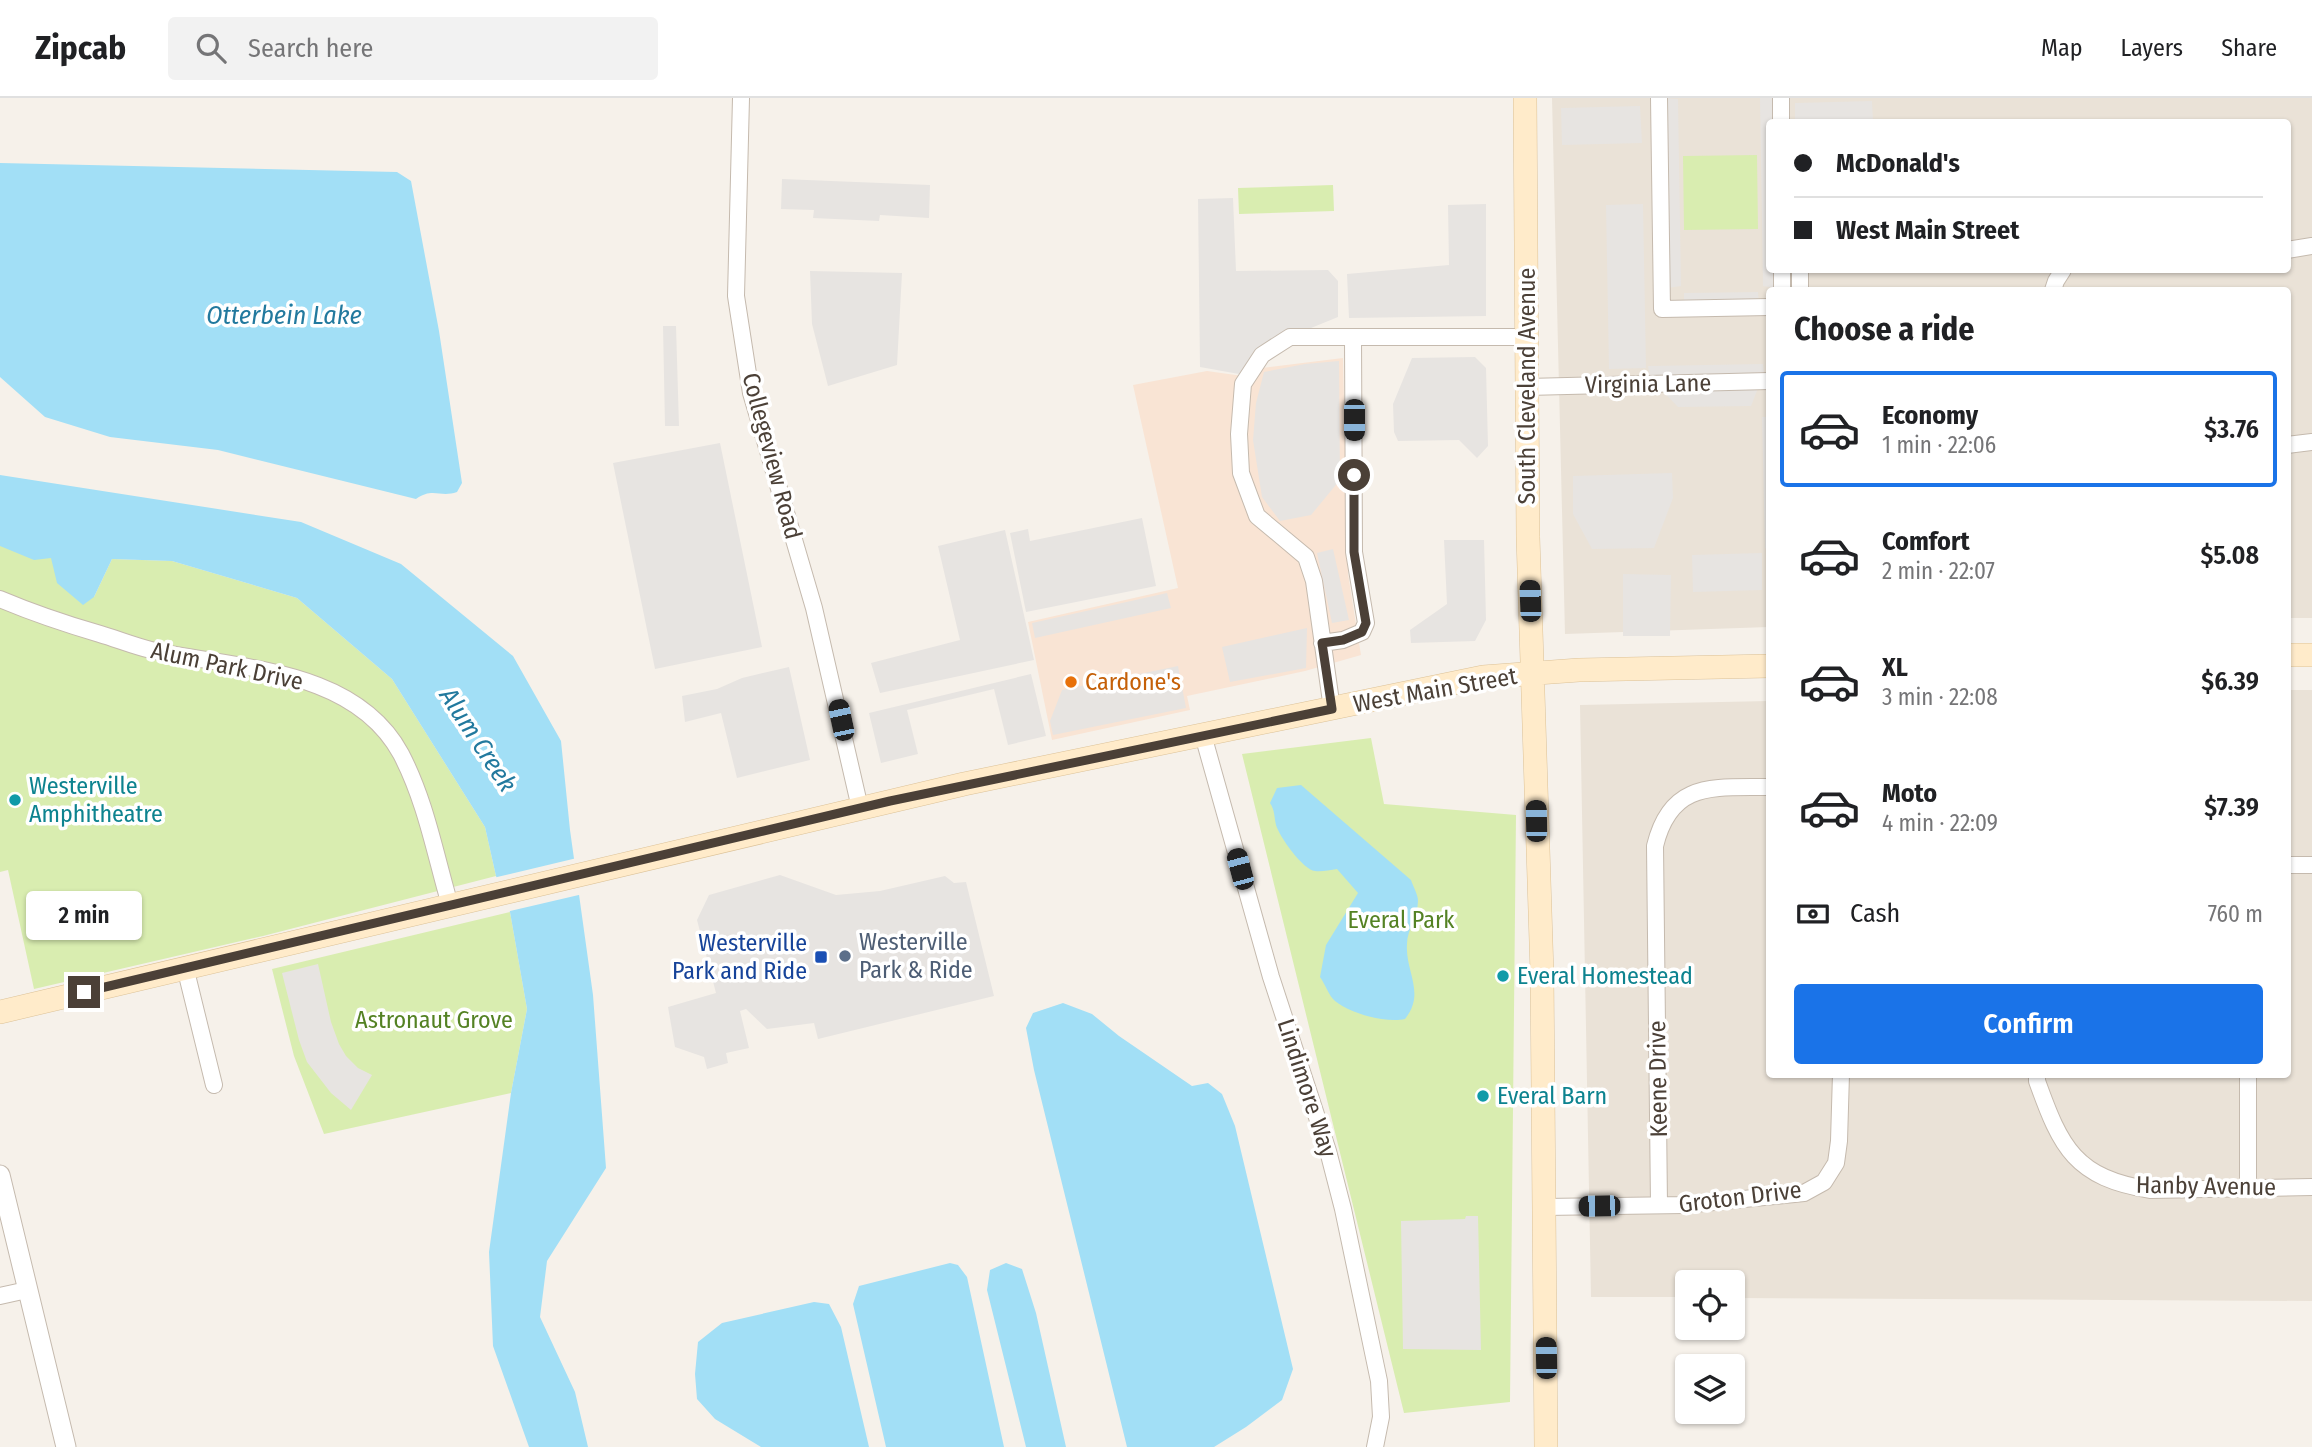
<!DOCTYPE html>
<html lang="en">
<head>
<meta charset="utf-8">
<style>
  :root { --surface:#fff; --page:#f2f2f2; --text:#202124; --muted:#757577; --line:#e0e0e0; --accent:#1a73e8 }
  body { margin:0; font-family:"Fira Sans Condensed",sans-serif; background:var(--page); color:var(--text); height:100vh; display:flex; flex-direction:column; font-size:26px; white-space:nowrap }
  * { box-sizing:border-box; margin:0 }
  p { font-size:23px; color:var(--muted) }
  .icon { flex:none; width:38px; height:38px; fill:none; stroke:currentColor; stroke-width:2; stroke-linecap:round; stroke-linejoin:round }
  .map { position:relative; flex:1; overflow:hidden }
  .side { position:absolute; left:1766px; top:189px; width:525px; height:791px; display:flex; flex-direction:column; background:var(--surface); border-radius:7px; box-shadow:0 2px 5px #0004 }
  .side>* { flex:none }
  .top-card { position:absolute; left:1766px; top:21px; width:525px; height:154px; border-radius:7px; box-shadow:0 2px 5px #0004; display:grid; align-content:center; height:154px; padding:0 28px; background:var(--surface) }
  .controls { position:absolute; left:1675px; top:1172px; display:grid; gap:14px }
  .controls a { display:grid; place-items:center; width:70px; height:70px; border-radius:7px; background:var(--surface); box-shadow:0 2px 5px #0004; font-size:35px }
  .end { position:absolute; width:32px; height:32px; margin:-16px; border:9px solid #4b4037; background:#fff; box-shadow:0 0 0 4px #fff }
  .from { border-radius:50% }
  .bubble { position:absolute; height:49px; border-radius:7px; background:var(--surface); box-shadow:0 2px 5px #0004; font-size:23px; font-weight:600; line-height:49px; text-align:center }
  .car { position:absolute; width:21px; height:42px; margin:-21px -10px; border-radius:9px; box-shadow:0 0 5px 2px #0007; background:linear-gradient(#222 24%,#8ab4d8 0 40%,#222 0 76%,#8ab4d8 0 86%,#222 0) }
  .top-card b { display:flex; align-items:center; gap:24px; height:66px; font-size:26px }
  .top-card b+b { border-top:2px solid var(--line) }
  .top-card i { width:18px; height:18px; background:var(--text) }
  ul { padding:0; list-style:none }
  li { display:flex; align-items:center; gap:21px; height:116px; margin:0 14px 10px; padding:0 14px; border:4px solid transparent; border-radius:7px }
  li div { flex:1 }
  li b { display:block; font-size:26px }
  li em { font-style:normal; font-weight:600 }
  li.current { border-color:var(--accent) }
  li>.icon { width:63px; height:63px; stroke-width:1.5 }
  h2 { padding:0 28px; font-size:32px; line-height:84px }
  .pay { display:flex; align-items:center; gap:18px; height:77px; padding:0 28px; font-size:26px }
  .pay p { margin-inline-start:auto }
  .primary-button { display:flex; gap:14px; margin-top:auto; padding:14px 28px }
  .primary-button a { flex:1; height:80px; border-radius:7px; background:var(--accent); color:#fff; font-size:28px; font-weight:600; line-height:80px; text-align:center }
  header { display:flex; align-items:center; gap:42px; box-sizing:border-box; height:98px; padding:0 35px; background:var(--surface); border-bottom:2px solid var(--line) }
  header strong { font-size:33px }
  nav { display:flex; gap:38px; margin-inline-start:auto; font-size:24px }
  .search { width:490px; height:63px; background:var(--page); display:flex; align-items:center; gap:18px; box-sizing:border-box; padding:0 24px; border-radius:7px; color:var(--muted); font-size:26px }
  .map>svg:first-child { display:block }
  .residential { fill:#eae2d7; fill-rule:evenodd }
  .commercial { fill:#f9e4d4 }
  .green { fill:#d9edb0 }
  .parking { fill:#e7e4e1 }
  .water { fill:#a2dff6 }
  .pier { fill:#f6f1ea }
  .lines { fill:none; stroke-linecap:round; stroke-linejoin:round }
  .minor-casing { stroke:#c5baae; stroke-width:18 }
  .tertiary-casing { stroke:#c5baae; stroke-width:21 }
  .secondary-casing { stroke:#dcc298; stroke-width:24 }
  .minor { stroke:#fff; stroke-width:16 }
  .tertiary { stroke:#fff; stroke-width:19 }
  .secondary { stroke:#ffebca; stroke-width:23 }
  .route { stroke:#4b4037; stroke-width:9 }
  .food-dot { fill:#e8710a; stroke:#fff; stroke-width:2.5 }
  .culture-dot { fill:#0f9aa8; stroke:#fff; stroke-width:2.5 }
  .service-dot { fill:#5c6f8a; stroke:#fff; stroke-width:2.5 }
  .transit-dot { fill:#1a4fb4; stroke:#fff; stroke-width:2.5 }
  .labels { text-anchor:middle; dominant-baseline:central; stroke-width:7; stroke-linejoin:round; paint-order:stroke }
  .street-label { font-size:24px; fill:#4b4037; stroke:#fff }
  .food-label { font-size:24px; fill:#c56008; stroke:#fff; text-anchor:start }
  .culture-label { font-size:24px; fill:#0d838f; stroke:#fff; text-anchor:start }
  .park-label { font-size:24px; fill:#548224; stroke:#fff }
  .service-label { font-size:24px; fill:#4e5e75; stroke:#fff; text-anchor:start }
  .transit-label { font-size:24px; fill:#164399; stroke:#fff; text-anchor:end }
  .water-label { font-size:26px; font-style:italic; fill:#22799e; stroke:#fff }
</style>
</head>
<body>
<header>
<strong>Zipcab</strong>
<div class="search"><svg class="icon" aria-label="search" viewBox="0 0 24 24"><circle cx="10" cy="10" r="6"/><path d="M15 15l6 6"/></svg>Search here</div>
<nav><a>Map</a><a>Layers</a><a>Share</a></nav>
</header>
<div class="map">
<svg width="2312" height="1349" viewBox="0 0 2312 1349">
  <rect width="100%" height="100%" fill="#f6f1ea"/>
  <!-- residential -->
  <path class="residential" d="M1552 0H2312V520H2287V192H1769V529L1565 536ZM1769 24H2287V172H1769Z
    M2287 592H2312V1203L1733 1200 1732 1185H1687V1199H1591L1580 607 1769 603V976H2287Z"/>
  <!-- commercial -->
  <path class="commercial" d="M1343 260 1348 476 1361 557 1305 573 1187 598 1190 612 1052 642 1028 524 1178 490 1133 287 1207 273 1257 280 1262 270Z"/>
  <!-- green -->
  <path class="green" d="M1757 57 1758 131 1684 132 1683 58Z
    M1333 87 1334 113 1239 116 1238 90Z
    M21 414 94 499 112 461 172 463 297 500 392 581 485 729 496 778 263 838 34 891 8 772 0 774V417Z
    M1371 640 1384 706 1516 717 1510 1304 1404 1315 1242 656Z
    M510 814 527 911 511 995 324 1036 294 958 272 871Z"/>
  <!-- parking -->
  <path class="parking" d="M1664 0 1678 1 1681 188 1668 190Z
    M1760 0H1772V24H1769V172H1775V190L1763 188Z
    M1872 3 1873 24H1795V5Z
    M1640 8 1642 45 1562 47 1561 10Z
    M782 81 930 87 929 120 880 117 879 123 813 120 814 112 781 111Z
    M1233 100 1236 173 1328 172 1338 183V219L1311 230 1285 235 1266 245 1239 276 1200 269 1198 101Z
    M1486 106V218L1349 220 1347 176 1449 167 1448 107Z
    M1643 106 1646 270 1609 271 1606 107Z
    M810 173 902 175 897 267 828 288 812 226Z
    M1758 194 1759 206 1684 207V195Z
    M663 228H676L679 328H665Z
    M1475 259 1486 270 1488 348 1477 360 1459 342 1398 343 1394 334 1393 306 1412 260Z
    M1339 263 1340 382 1311 417 1280 423 1262 399 1253 342 1256 305 1264 274 1305 266Z
    M1763 266 1764 275 1751 308 1678 309 1650 280 1648 268Z
    M1762 319H1769V452L1765 450Z
    M720 345 762 549 655 571 613 365Z
    M1672 375 1673 400 1654 450 1592 451 1573 416V378Z
    M1142 420 1156 488 1026 514 1010 435 1028 431 1030 443Z
    M1005 432 1034 562 880 595 871 565 960 542 938 448Z
    M1444 442H1484L1486 522 1475 543 1411 545 1410 532 1447 506Z
    M1333 451 1349 522 1332 525 1317 455Z
    M1762 455V492L1693 494 1692 457Z
    M1623 476 1671 477 1670 538H1623Z
    M1167 495 1171 510 1035 540 1032 525Z
    M1307 530 1306 570 1230 584 1222 549Z
    M1178 568 1186 610 1053 637 1050 623 1062 592Z
    M789 569 810 662 737 680 721 615 685 624 682 598 717 591 742 580Z
    M1031 576 1046 638 1008 647 994 591 907 612 918 656 881 665 869 615Z
    M780 777 836 797 880 793 945 778 954 785 966 784 994 898 818 941 814 925 767 931 746 911 740 913 749 950 726 955 728 965 707 971 704 959 675 949 668 909 716 895 697 822 709 797Z
    M318 866 331 924 339 946 346 958 358 970 372 977 351 1012 331 995 307 964 299 942 282 875Z
    M1466 1118H1478L1481 1252 1403 1251 1401 1123 1465 1121Z"/>
  <!-- water -->
  <path class="water" d="M0 65 397 74 411 83 439 233 462 385 457 394C440 400 433 389 416 401L218 352 110 339 45 319 0 279Z
    M0 377 301 424 401 466 513 558 561 643 570 732 593 897 606 1070 547 1163 540 1219 575 1294 588 1349H529L493 1248 489 1154 511 995 527 911 510 814 496 778 485 729 392 581 297 500 172 463 112 461 94 499 83 507 57 485 51 460 34 462 0 448Z
    M1301 687 1411 782C1413 788 1418 797 1418 803 1418 818 1407 832 1407 846 1405 874 1426 895 1405 921 1386 925 1351 916 1335 903 1329 898 1325 886 1320 879L1326 847 1358 795 1337 771C1330 772 1321 774 1315 773 1303 772 1279 738 1276 727 1274 718 1275 713 1270 705L1277 690Z
    M1063 905 1092 916 1119 938 1192 988 1208 985 1222 996 1235 1028 1293 1271 1282 1302 1246 1329 1214 1349H1127L1034 972 1026 930 1033 915Z
    M950 1165 958 1167 967 1179 1004 1349H886L853 1206 859 1188Z
    M1006 1165 1022 1171 1036 1215 1066 1349H1026L987 1192 990 1172Z
    M814 1204 829 1206 841 1229 869 1349H761L715 1321 697 1301 695 1276 698 1244 722 1225Z"/>
  <!-- pier -->
  <path class="pier" d="M577 760 583 796 506 814 493 780Z"/>
  <g class="lines">
    <defs>
      <path id="minor" d="M741 0 736 198 751 295 814 510 860 710
        M1659 0 1662 211 1769 209
        M1781 0V24
        M2287 152 2312 148
        M1782 172V192
        M1800 172V192
        M2053 192 2056 183 2063 172
        M1527 289 1769 283
        M2287 347 2312 344
        M0 501C33 515 66 526 100 536 117 541 134 548 151 552 235 571 354 569 401 656 426 704 435 756 450 807
        M1322 545 1343 542 1362 534 1366 525 1354 454 1353 239
        M1332 611 1314 483 1306 459 1257 418 1241 375 1239 336 1243 286 1262 257 1290 239H1527
        M1203 637 1271 879 1328 1053 1343 1111 1379 1283 1381 1319 1375 1349
        M2287 767H2312
        M185 869 214 987
        M2037 976V983C2061 1050 2075 1080 2151 1092L2312 1089
        M2248 976V1090
        M1659 1107 1655 748C1671 682 1714 690 1769 689
        M1544 1109 1684 1107 1804 1095 1824 1084 1836 1065 1839 1043 1841 976
        M0 1198 27 1192"/>
      <path id="tertiary" d="M0 1077 66 1349"/>
      <path id="secondary" d="M1525 0 1528 439 1542 875 1546 1349
        M2287 557H2312
        M0 914 964 686 1483 579 1579 572 1769 568"/>
    </defs>
    <!-- minor casing -->
    <use href="#minor" class="minor-casing"/>
    <!-- tertiary casing -->
    <use href="#tertiary" class="tertiary-casing"/>
    <!-- secondary casing -->
    <use href="#secondary" class="secondary-casing"/>
    <!-- minor -->
    <use href="#minor" class="minor"/>
    <!-- tertiary -->
    <use href="#tertiary" class="tertiary"/>
    <!-- secondary -->
    <use href="#secondary" class="secondary"/>
  </g>
  <g class="lines">
    <!-- route -->
    <path class="route" d="M84 894 890 703 1332 611 1322 545 1343 542 1362 534 1366 525 1354 454V377"/>
  </g>
  <!-- markers -->
  <circle class="food-dot" cx="1071" cy="584" r="7"/>
  <g class="culture-dot">
    <circle cx="15" cy="702" r="7"/>
    <circle cx="1503" cy="878" r="7"/>
    <circle cx="1483" cy="998" r="7"/>
  </g>
  <circle class="service-dot" cx="845" cy="858" r="7"/>
  <rect class="transit-dot" x="814" y="852" width="14" height="14" rx="3.5"/>
  <g class="labels">
    <!-- street labels -->
    <g class="street-label">
      <text transform="translate(1648 286) rotate(-1)">Virginia Lane</text>
      <text transform="translate(1527 288) rotate(-90)">South Cleveland Avenue</text>
      <text transform="translate(772 358) rotate(75)">Collegeview Road</text>
      <text transform="translate(227 568) rotate(12)">Alum Park Drive</text>
      <text transform="translate(1435 592) rotate(-10)">West Main Street</text>
      <text transform="translate(1658 981) rotate(-91)">Keene Drive</text>
      <text transform="translate(1307 990) rotate(72)">Lindimore Way</text>
      <text transform="translate(2206 1088) rotate(1)">Hanby Avenue</text>
      <text transform="translate(1740 1099) rotate(-7)">Groton Drive</text>
    </g>
    <!-- food labels -->
    <g class="food-label">
      <text x="1085" y="584">Cardone's</text>
    </g>
    <!-- culture labels -->
    <g class="culture-label">
      <text x="29" y="688">Westerville<tspan x="29" dy="28">Amphitheatre</tspan></text>
      <text x="1517" y="878">Everal Homestead</text>
      <text x="1497" y="998">Everal Barn</text>
    </g>
    <!-- park labels -->
    <g class="park-label">
      <text x="1401" y="822">Everal Park</text>
      <text x="434" y="922">Astronaut Grove</text>
    </g>
    <!-- service labels -->
    <g class="service-label">
      <text x="859" y="844">Westerville<tspan x="859" dy="28">Park &amp; Ride</tspan></text>
    </g>
    <!-- transit labels -->
    <g class="transit-label">
      <text x="807" y="845">Westerville<tspan x="807" dy="28">Park and Ride</tspan></text>
    </g>
    <!-- water labels -->
    <g class="water-label">
      <text x="284" y="217">Otterbein Lake</text>
      <text transform="translate(478 642) rotate(57)">Alum Creek</text>
    </g>
  </g>
</svg>
<div class="controls">
<a><svg class="icon" aria-label="locate" viewBox="0 0 24 24"><circle cx="12" cy="12" r="6"/><path d="M12 2v4M12 18v4M2 12h4M18 12h4"/></svg></a>
<a><svg class="icon" aria-label="layers" viewBox="0 0 24 24"><path d="M12 4l9 5-9 5-9-5zM3 14l9 5 9-5"/></svg></a>
</div>
<i class="end from" style="left:1354px;top:377px"></i>
<i class="end" style="left:84px;top:894px"></i>
<div class="bubble" style="left:26px;top:793px;width:116px">2 min</div>
<i class="car" style="left:1354px;top:322px;rotate:180deg"></i>
<i class="car" style="left:1530px;top:503px;rotate:358deg"></i>
<i class="car" style="left:841px;top:622px;rotate:348deg"></i>
<i class="car" style="left:1536px;top:723px;rotate:359deg"></i>
<i class="car" style="left:1240px;top:771px;rotate:345deg"></i>
<i class="car" style="left:1599px;top:1108px;rotate:269deg"></i>
<i class="car" style="left:1546px;top:1260px;rotate:359deg"></i>
<div class="top-card">
<b><i class="from"></i>McDonald's</b>
<b><i></i>West Main Street</b>
</div>
<section class="side">
<h2>Choose a ride</h2>
<ul>
<li class="current"><svg class="icon" aria-label="car" viewBox="0 0 24 24"><path d="M5 17H2v-5l4-1 3-4h7l3 4 3 1v5h-3M9 17h6M6 11h13"/><circle cx="7" cy="17" r="2"/><circle cx="17" cy="17" r="2"/></svg><div><b>Economy</b><p>1 min · 22:06</p></div><em>$3.76</em></li>
<li><svg class="icon" aria-label="car" viewBox="0 0 24 24"><path d="M5 17H2v-5l4-1 3-4h7l3 4 3 1v5h-3M9 17h6M6 11h13"/><circle cx="7" cy="17" r="2"/><circle cx="17" cy="17" r="2"/></svg><div><b>Comfort</b><p>2 min · 22:07</p></div><em>$5.08</em></li>
<li><svg class="icon" aria-label="car" viewBox="0 0 24 24"><path d="M5 17H2v-5l4-1 3-4h7l3 4 3 1v5h-3M9 17h6M6 11h13"/><circle cx="7" cy="17" r="2"/><circle cx="17" cy="17" r="2"/></svg><div><b>XL</b><p>3 min · 22:08</p></div><em>$6.39</em></li>
<li><svg class="icon" aria-label="car" viewBox="0 0 24 24"><path d="M5 17H2v-5l4-1 3-4h7l3 4 3 1v5h-3M9 17h6M6 11h13"/><circle cx="7" cy="17" r="2"/><circle cx="17" cy="17" r="2"/></svg><div><b>Moto</b><p>4 min · 22:09</p></div><em>$7.39</em></li>
</ul>
<div class="pay"><svg class="icon" aria-label="cash" viewBox="0 0 24 24"><path d="M3 7h18v10H3z"/><circle cx="12" cy="12" r="2"/></svg>Cash<p>760 m</p></div>
<div class="primary-button"><a>Confirm</a></div>
</section>
</div>
</body>
</html>
